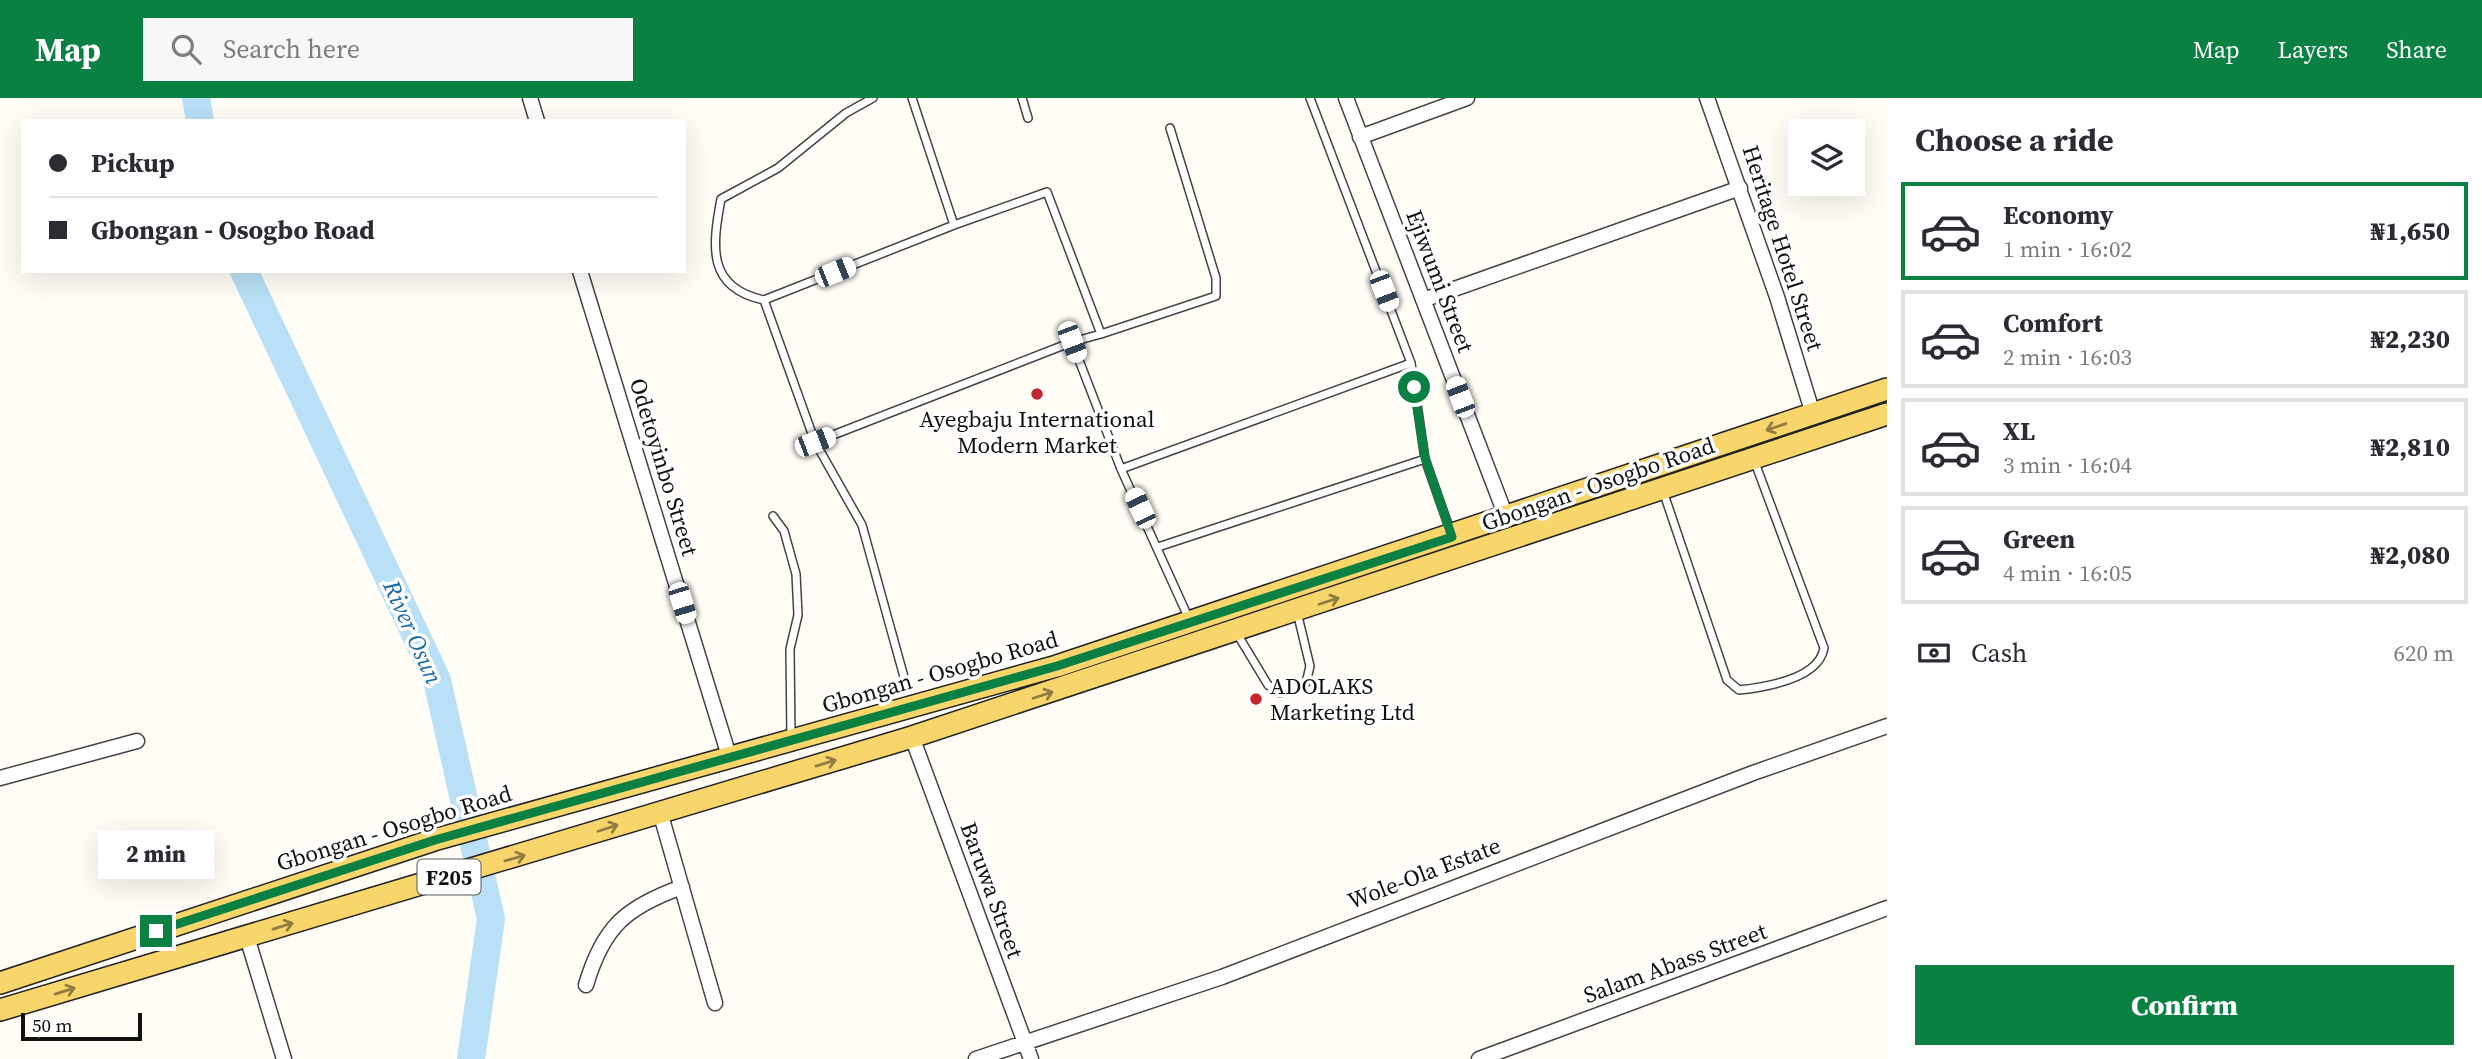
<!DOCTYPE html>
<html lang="en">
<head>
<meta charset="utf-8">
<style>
  :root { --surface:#fff; --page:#f7f7f7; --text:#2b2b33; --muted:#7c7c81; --line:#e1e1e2; --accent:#0b8043 }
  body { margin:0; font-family:"Source Serif 4",serif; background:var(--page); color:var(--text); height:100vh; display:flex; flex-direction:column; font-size:26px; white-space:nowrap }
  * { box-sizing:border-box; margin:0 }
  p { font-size:23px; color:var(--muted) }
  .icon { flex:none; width:38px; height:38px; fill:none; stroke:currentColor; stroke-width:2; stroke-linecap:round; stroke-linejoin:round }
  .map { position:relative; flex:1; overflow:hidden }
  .sheet { display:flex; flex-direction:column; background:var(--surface); width:595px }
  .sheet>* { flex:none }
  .guide { position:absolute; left:21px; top:21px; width:665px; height:154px; border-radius:0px; box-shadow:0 7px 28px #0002; display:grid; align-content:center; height:154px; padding:0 28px; background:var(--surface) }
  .buttons { position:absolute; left:1788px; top:21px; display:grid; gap:14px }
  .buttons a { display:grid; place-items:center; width:77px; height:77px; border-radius:0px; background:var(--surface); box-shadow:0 7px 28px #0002; font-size:35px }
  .scale { position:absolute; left:21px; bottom:18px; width:121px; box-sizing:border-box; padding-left:7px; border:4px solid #111; border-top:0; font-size:19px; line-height:24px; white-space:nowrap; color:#111; -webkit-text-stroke:5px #fff; paint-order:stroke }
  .end { position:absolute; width:32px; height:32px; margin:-16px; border:9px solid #0b8043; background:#fff; box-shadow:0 0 0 4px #fff }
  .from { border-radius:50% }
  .bubble { position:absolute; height:49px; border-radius:0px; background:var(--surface); box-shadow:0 7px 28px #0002; font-size:23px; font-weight:800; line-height:49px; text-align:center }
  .car { position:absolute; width:21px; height:42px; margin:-21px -10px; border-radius:9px; box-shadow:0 0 5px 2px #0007; background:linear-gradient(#fff 24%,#345 0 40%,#fff 0 76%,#345 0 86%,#fff 0) }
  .guide b { display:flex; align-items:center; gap:24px; height:66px; font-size:26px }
  .guide b+b { border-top:2px solid var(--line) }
  .guide i { width:18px; height:18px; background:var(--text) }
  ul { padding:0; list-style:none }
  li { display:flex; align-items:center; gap:21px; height:98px; margin:0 14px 10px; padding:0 14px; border:4px solid var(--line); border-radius:0px }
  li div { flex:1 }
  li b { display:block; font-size:26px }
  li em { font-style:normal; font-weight:800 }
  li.on { border-color:var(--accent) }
  li>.icon { width:63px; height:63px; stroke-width:1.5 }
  h2 { padding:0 28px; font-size:32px; line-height:84px }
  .pay { display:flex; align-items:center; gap:18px; height:77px; padding:0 28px; font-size:26px }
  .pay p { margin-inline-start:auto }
  .cta { display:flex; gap:14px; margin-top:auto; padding:14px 28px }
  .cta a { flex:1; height:80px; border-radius:0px; background:var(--accent); color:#fff; font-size:28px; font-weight:800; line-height:80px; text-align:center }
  header { display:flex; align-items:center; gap:42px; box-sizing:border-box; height:98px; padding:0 35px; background:var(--accent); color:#fff }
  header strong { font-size:33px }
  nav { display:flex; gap:38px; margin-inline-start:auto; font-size:24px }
  .search { width:490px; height:63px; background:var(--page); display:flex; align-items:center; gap:18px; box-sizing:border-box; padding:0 24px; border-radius:0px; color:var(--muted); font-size:26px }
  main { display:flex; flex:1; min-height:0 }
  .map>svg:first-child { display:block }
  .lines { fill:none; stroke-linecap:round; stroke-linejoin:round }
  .river { stroke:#b9e0f7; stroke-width:28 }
  .service-casing { stroke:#444; stroke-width:10 }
  .minor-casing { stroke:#444; stroke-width:17 }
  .primary-casing { stroke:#222; stroke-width:24 }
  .service { stroke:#fff; stroke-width:7 }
  .minor { stroke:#fff; stroke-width:14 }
  .primary { stroke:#f9d66b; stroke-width:21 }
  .oneway { stroke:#917d42 }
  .route { stroke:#0b8043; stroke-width:9 }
  .poi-dot { fill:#c4262e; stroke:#fff; stroke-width:2.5 }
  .labels { text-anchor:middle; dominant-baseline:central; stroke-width:7; stroke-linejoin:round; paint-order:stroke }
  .shield { fill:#fff; stroke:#585858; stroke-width:2 }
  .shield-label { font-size:21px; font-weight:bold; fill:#111 }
  .street-label { font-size:23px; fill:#111; stroke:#fff }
  .poi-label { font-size:23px; fill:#111; stroke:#fff }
  .water-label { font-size:24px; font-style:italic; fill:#1768a6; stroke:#fff }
</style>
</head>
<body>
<header>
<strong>Map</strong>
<div class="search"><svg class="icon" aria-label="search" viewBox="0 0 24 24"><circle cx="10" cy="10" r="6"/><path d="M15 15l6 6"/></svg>Search here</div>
<nav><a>Map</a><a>Layers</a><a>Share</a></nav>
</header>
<main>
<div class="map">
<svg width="1887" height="961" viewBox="0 0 1887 961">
  <rect width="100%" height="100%" fill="#fffdf5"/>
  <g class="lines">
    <!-- river -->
    <path class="river" d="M196 0 200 23
      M244 173 437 582 491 821 471 961"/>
    <defs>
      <path id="service" d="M873 0 846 15 778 70 721 101C712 149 707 190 764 202L954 127 1047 94 1101 236 1072 244 1121 371 1189 521
        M912 0 954 127
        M1022 0 1028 20
        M1310 0 1411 265 1425 361 1451 435
        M764 202 815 344
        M1101 236 1216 198V180L1170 30
        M1121 371 1411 265
        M1663 393 1727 582 1739 592C1766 589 1819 581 1824 550L1754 362
        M773 418 784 433 796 476 798 517 790 551 791 640
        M1158 449 1425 361
        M1236 534 1268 587 1280 595 1306 585 1310 568 1297 514
        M904 579 862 427 815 344 1072 244"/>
      <path id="minor" d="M530 0 537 23
        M1346 0 1507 421
        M1707 0 1777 199 1813 316
        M1360 39 1467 0
        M580 173 729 658
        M1423 202 1740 90
        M912 639 1031 961
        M0 680 137 643
        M660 714 715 905
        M247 839 284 961
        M586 887C603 829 626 809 682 789
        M976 961 1222 879 1753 675 1887 628
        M1479 961 1887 810"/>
      <path id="primary" d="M0 885 434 742 1057 568 1887 291
        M0 912 912 639 1887 316"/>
    </defs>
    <!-- service casing -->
    <use href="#service" class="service-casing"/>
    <!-- minor casing -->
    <use href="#minor" class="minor-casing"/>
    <!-- primary casing -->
    <use href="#primary" class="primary-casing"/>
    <!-- service -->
    <use href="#service" class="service"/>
    <!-- minor -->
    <use href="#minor" class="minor"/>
    <!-- primary -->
    <use href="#primary" class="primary"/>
  </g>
  <!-- one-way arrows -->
  <defs><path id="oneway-shaft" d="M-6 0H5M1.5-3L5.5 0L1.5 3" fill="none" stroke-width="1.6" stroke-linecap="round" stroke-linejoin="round" transform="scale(1.75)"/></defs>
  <g class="oneway">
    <use href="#oneway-shaft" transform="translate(1776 329) rotate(161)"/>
    <use href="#oneway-shaft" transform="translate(1329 503) rotate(-18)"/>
    <use href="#oneway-shaft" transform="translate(1043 597) rotate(-18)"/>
    <use href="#oneway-shaft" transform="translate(826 665) rotate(-17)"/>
    <use href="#oneway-shaft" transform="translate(608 730) rotate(-18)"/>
    <use href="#oneway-shaft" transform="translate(515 760) rotate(-16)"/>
    <use href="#oneway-shaft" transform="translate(283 828) rotate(-17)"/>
    <use href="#oneway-shaft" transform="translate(65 893) rotate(-17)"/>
  </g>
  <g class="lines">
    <!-- route -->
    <path class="route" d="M156 833 435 742 1057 568 1452 439 1425 360 1414 289"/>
  </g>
  <!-- markers -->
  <g class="poi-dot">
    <circle cx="1037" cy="296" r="7"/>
    <circle cx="1256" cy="601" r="7"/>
  </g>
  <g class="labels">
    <!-- shield labels -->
    <rect class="shield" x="417.5" y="761.5" width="63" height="35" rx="5"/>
    <g class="shield-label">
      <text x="449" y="779">F205</text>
    </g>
    <!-- street labels -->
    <g class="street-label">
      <text transform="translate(1783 150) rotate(72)">Heritage Hotel Street</text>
      <text transform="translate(1440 183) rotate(69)">Ejiwumi Street</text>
      <text transform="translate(664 369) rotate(73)">Odetoyinbo Street</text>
      <text transform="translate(1598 386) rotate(-19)">Gbongan - Osogbo Road</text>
      <text transform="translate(940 574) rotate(-16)">Gbongan - Osogbo Road</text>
      <text transform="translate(394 730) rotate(-17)">Gbongan - Osogbo Road</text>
      <text transform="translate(1424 775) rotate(-21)">Wole-Ola Estate</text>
      <text transform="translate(992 792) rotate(70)">Baruwa Street</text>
      <text transform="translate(1675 865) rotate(-20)">Salam Abass Street</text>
    </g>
    <!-- poi labels -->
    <g class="poi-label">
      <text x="1037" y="321">Ayegbaju International<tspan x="1037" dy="26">Modern Market</tspan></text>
      <text x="1270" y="588" text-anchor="start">ADOLAKS<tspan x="1270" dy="26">Marketing Ltd</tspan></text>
    </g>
    <!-- water labels -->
    <g class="water-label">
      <text transform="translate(413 534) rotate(66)">River Osun</text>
    </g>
  </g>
</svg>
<div class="buttons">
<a><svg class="icon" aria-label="layers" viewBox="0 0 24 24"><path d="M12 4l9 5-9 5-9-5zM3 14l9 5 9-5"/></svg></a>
</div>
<div class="scale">50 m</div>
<i class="end from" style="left:1414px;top:289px"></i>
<i class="end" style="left:156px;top:833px"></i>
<div class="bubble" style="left:98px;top:732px;width:116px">2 min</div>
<i class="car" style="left:835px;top:174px;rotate:68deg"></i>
<i class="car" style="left:1384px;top:193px;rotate:159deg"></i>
<i class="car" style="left:1072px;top:244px;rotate:159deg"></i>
<i class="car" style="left:1460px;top:299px;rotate:339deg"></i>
<i class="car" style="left:815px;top:344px;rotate:69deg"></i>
<i class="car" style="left:1140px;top:410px;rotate:335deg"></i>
<i class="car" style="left:682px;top:505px;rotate:163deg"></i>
<div class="guide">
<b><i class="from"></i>Pickup</b>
<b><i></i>Gbongan - Osogbo Road</b>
</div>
</div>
<section class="sheet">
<h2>Choose a ride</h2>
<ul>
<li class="on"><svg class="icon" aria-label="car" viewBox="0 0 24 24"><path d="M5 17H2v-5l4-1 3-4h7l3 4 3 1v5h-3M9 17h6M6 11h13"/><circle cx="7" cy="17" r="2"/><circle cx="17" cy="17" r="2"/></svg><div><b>Economy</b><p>1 min · 16:02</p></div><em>₦1,650</em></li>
<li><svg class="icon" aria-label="car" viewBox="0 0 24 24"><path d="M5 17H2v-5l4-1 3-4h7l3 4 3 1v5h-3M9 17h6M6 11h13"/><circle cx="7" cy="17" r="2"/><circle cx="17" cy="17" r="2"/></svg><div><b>Comfort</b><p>2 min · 16:03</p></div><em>₦2,230</em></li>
<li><svg class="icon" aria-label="car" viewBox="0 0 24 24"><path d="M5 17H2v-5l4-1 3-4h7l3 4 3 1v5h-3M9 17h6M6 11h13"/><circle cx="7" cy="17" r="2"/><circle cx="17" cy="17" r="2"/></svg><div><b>XL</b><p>3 min · 16:04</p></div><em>₦2,810</em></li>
<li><svg class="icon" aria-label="car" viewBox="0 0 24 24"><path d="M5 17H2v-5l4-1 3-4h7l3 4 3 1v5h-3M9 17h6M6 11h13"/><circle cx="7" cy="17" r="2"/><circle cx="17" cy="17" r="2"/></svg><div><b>Green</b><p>4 min · 16:05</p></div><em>₦2,080</em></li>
</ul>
<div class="pay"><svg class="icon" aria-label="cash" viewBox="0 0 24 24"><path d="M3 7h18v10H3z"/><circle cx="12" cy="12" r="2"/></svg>Cash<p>620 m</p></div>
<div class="cta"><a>Confirm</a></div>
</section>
</main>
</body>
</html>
